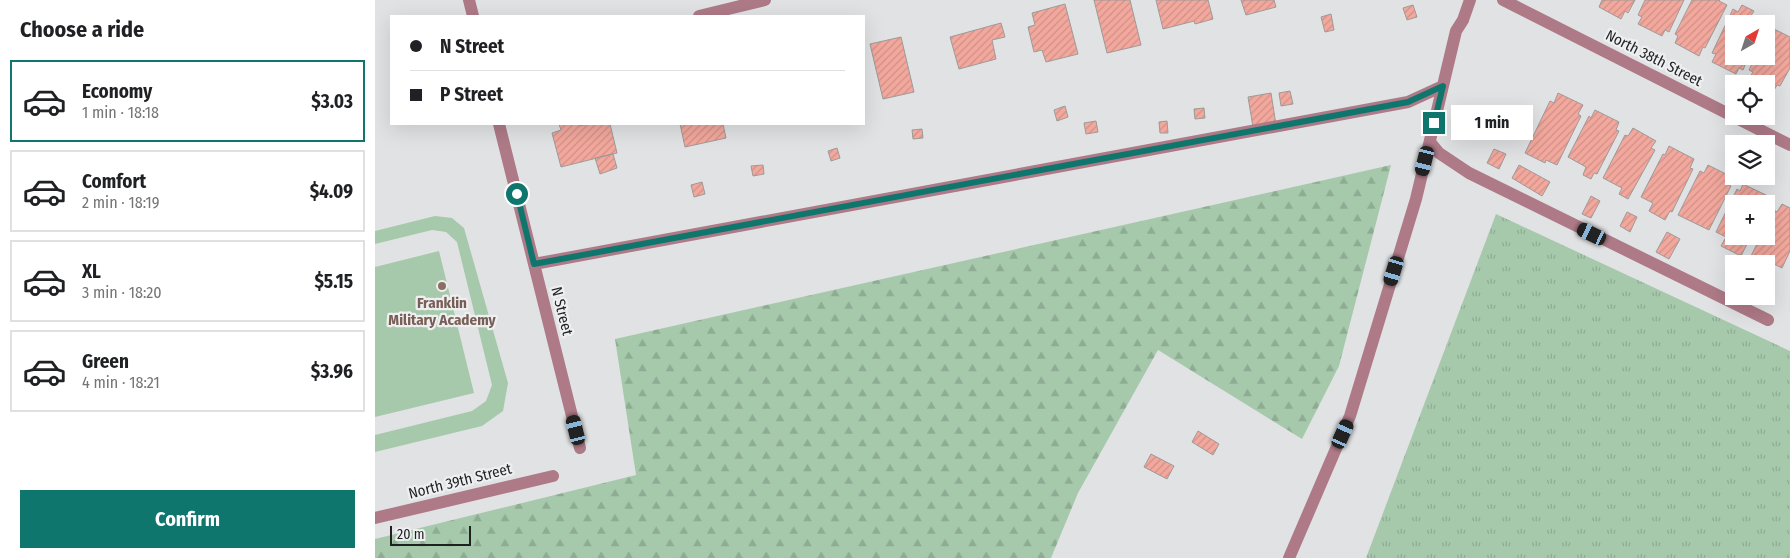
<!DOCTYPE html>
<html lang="en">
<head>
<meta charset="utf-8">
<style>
  :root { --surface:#fff; --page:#f2f2f2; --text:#202124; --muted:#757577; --line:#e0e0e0; --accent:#0f766e }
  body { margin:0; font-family:"Fira Sans Condensed",sans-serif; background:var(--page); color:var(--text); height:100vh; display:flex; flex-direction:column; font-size:19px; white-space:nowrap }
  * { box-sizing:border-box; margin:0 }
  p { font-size:16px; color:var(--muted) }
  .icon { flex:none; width:28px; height:28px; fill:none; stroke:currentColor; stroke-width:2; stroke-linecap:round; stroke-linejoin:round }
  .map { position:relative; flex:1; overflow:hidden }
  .side { display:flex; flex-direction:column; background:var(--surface); width:375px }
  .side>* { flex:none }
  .guide { position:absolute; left:15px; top:15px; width:475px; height:110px; border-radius:0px; box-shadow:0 5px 20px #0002; display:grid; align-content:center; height:110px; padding:0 20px; background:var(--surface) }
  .needle { width:32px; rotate:39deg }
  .buttons { position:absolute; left:1350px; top:15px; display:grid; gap:10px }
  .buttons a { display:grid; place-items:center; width:50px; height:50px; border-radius:0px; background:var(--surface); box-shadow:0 5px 20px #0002; font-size:25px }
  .scale { position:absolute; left:15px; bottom:12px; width:81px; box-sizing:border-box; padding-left:5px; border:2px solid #1f2020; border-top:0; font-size:14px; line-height:18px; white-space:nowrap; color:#1f2020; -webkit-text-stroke:4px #eeeff1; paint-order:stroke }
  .end { position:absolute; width:22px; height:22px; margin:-11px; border:6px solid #0f766e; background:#fff; box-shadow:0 0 0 2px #fff }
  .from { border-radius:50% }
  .bubble { position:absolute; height:35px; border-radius:0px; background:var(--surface); box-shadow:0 5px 20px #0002; font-size:16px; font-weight:700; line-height:35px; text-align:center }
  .car { position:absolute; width:15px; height:30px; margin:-15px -8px; border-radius:6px; box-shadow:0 0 4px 1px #0007; background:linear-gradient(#222 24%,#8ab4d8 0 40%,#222 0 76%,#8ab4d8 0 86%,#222 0) }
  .guide b { display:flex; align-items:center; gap:18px; height:48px; font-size:19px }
  .guide b+b { border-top:1px solid var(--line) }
  .guide i { width:12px; height:12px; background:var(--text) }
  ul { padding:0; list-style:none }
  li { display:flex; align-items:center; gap:15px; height:82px; margin:0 10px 8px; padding:0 10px; border:2px solid var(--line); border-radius:0px }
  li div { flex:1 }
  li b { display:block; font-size:19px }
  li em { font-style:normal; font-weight:700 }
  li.current { border-color:var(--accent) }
  li>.icon { width:45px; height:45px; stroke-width:1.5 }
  h2 { padding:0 20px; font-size:22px; line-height:60px }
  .action { display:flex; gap:10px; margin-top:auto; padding:10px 20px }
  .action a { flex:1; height:58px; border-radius:0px; background:var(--accent); color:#fff; font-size:20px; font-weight:700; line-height:58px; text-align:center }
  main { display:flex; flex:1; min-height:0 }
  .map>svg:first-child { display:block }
  .grass { fill:url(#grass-tufts) }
  .forest { fill:url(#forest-firs) }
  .pitch { fill:#a6c9ab }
  .building { fill:url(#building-hatch); stroke:#9d9a9a }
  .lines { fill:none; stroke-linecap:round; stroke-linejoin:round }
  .minor { stroke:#ae7a87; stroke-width:12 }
  .route { stroke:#0f766e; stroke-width:6 }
  .education-dot { fill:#8d6e63; stroke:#eeeff1; stroke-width:2 }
  .labels { text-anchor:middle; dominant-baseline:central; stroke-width:4.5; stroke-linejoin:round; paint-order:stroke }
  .street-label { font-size:15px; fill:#1f2020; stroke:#eeeff1 }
  .education-label { font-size:15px; font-weight:bold; fill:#785e54; stroke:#eeeff1 }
</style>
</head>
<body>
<main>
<section class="side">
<h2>Choose a ride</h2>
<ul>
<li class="current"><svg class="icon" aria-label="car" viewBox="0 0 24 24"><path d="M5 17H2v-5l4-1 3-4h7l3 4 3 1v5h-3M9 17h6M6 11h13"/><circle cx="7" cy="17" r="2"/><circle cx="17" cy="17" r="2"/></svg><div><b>Economy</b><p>1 min · 18:18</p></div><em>$3.03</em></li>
<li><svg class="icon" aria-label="car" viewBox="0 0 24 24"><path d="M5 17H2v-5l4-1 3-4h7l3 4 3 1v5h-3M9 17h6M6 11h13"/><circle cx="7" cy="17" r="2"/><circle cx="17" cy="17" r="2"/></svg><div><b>Comfort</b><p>2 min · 18:19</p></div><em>$4.09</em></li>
<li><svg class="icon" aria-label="car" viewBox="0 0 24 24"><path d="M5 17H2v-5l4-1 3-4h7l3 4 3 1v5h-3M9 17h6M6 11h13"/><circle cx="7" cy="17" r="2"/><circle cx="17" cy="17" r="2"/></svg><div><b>XL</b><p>3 min · 18:20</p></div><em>$5.15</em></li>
<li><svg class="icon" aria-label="car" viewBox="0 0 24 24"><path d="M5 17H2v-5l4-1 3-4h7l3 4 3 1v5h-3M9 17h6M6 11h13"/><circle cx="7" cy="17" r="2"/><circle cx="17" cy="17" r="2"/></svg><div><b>Green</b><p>4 min · 18:21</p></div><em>$3.96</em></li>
</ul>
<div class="action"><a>Confirm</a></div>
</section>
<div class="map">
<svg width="1415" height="558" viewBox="0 0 1415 558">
  <defs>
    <pattern id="grass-tufts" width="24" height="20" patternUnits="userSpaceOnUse" patternTransform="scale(1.25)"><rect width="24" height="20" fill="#a6c9ab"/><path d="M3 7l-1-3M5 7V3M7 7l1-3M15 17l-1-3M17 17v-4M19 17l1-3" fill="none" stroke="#8eac93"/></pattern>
    <pattern id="forest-firs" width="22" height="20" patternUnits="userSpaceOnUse" patternTransform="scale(1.25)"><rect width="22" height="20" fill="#a6c9ab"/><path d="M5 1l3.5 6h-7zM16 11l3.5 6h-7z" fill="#8eac93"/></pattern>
    <pattern id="building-hatch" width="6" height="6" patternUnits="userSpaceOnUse" patternTransform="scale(1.25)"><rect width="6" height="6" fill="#f3a89d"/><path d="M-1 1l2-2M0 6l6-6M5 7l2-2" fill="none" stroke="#d09087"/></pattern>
  </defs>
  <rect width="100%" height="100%" fill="#e1e2e4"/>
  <!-- grass -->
  <path class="grass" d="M1121 214 1415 351V558H991Z"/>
  <!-- forest -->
  <path class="forest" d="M1016 165 964 366 927 439 783 350 703 493 676 558H0V539L261 475 240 339Z"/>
  <!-- pitch -->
  <path class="pitch" d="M60 216 77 218 89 228 133 383 128 411 107 426 0 452V435L97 411 111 401 117 385 82 242 71 232 57 230 0 244V231Z
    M64 251 99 393 0 417V267Z"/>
  <!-- building -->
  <path class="building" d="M719 0H755L766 45 732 53Z
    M781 0H833L838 19 820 24 819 21 788 29Z
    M866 0H899L901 7 871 15Z
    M1227 0H1260L1253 13 1250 11 1246 19 1224 7Z
    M1270 0H1309L1294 32 1290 30 1287 36 1263 24 1267 17 1263 15Z
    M1317 0H1345L1344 1 1352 5 1330 48 1328 47 1324 56 1300 43 1303 36 1300 34Z
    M690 4 703 54 671 62 667 50 659 52 653 27 660 25 657 13Z
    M1038 5 1042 17 1032 20 1028 8Z
    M1367 5 1379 11 1375 17 1388 24H1359V56H1374L1368 70 1364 68 1361 74 1337 62 1341 54 1337 53 1358 9 1363 12Z
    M956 14 959 30 950 32 946 17Z
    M626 23 630 37 617 40 621 59 584 69 575 37Z
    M1397 28 1415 37V68L1405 86 1402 85 1398 92 1391 88V84H1383L1374 79 1378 72 1374 70 1381 56H1391V38Z
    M526 37 539 92 508 99 495 44Z
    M915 91 918 104 906 106 904 93Z
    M896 93 901 125 878 127 873 97Z
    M1183 93 1208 105 1203 114 1206 116 1182 165 1171 160 1170 163 1150 153 1175 101 1179 103Z
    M690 106 693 117 682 121 679 110Z
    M829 108 830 118 820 119 819 109Z
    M1220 110 1244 122 1241 130 1244 131 1222 174 1219 173 1216 179 1208 175 1211 167 1193 157 1214 116 1216 118Z
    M721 121 723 132 711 134 709 123Z
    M792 121 793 133H785L784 122Z
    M184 124H204V126L214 124H235L242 153 186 167 177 133 186 130Z
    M305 124H348L351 138 310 147Z
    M1258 128 1281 141 1276 148 1280 150 1253 199 1244 194 1247 188 1228 178 1250 135 1253 136Z
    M547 129 548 138 538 139 537 130Z
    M1294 146 1319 159 1315 168 1318 169 1297 212 1295 211 1290 220 1274 211 1278 203 1266 197 1288 154 1290 155Z
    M462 148 465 158 456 161 453 151Z
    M1119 149 1131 154 1124 169 1112 163Z
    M238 154 242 168 225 174 220 158Z
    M388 165 389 174 378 176 376 166Z
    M1144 165 1175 182 1167 196 1137 178Z
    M1333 165 1355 176 1351 184 1356 186 1334 230 1303 215 1325 171 1329 173Z
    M327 182 330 194 319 197 316 185Z
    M1368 184 1393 196 1390 204H1359V236H1376L1366 256 1346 246 1351 237 1341 232 1362 189 1365 191Z
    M1216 196 1225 201 1216 218 1207 214Z
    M1407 204 1415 208V251L1407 268 1391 260 1389 264H1372L1386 236H1391V225L1399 210 1402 212Z
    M1252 212 1262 217 1255 232 1245 226Z
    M1292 232 1305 239 1294 259 1281 252Z
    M823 431 844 444 838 455 817 442Z
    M776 454 799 466 792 479 769 467Z"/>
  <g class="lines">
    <!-- minor -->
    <path class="minor" d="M94 0 98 16
      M1128 0 1415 145
      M324 16 390 0
      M124 124 205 448
      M1055 142 1064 153 1094 173 1393 320
      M159 264 1033 102 1068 86
      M0 518 178 476
      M914 558 975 416 1041 199 1081 31 1088 20 1095 0"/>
  </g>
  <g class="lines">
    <!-- route -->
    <path class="route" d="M142 194 159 264 1033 102 1068 86 1059 123"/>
  </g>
  <!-- markers -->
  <circle class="education-dot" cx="67" cy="286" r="5"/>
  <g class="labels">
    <!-- street labels -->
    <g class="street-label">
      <text transform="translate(1279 58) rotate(27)">North 38th Street</text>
      <text transform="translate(187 311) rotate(76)">N Street</text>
      <text transform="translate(85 481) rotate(-14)">North 39th Street</text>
    </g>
    <!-- education labels -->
    <g class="education-label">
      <text x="67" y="303">Franklin<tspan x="67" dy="17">Military Academy</tspan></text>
    </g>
  </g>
</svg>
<div class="buttons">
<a><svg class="needle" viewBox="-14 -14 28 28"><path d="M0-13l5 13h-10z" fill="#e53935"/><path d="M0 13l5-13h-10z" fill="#757577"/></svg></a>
<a><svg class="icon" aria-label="locate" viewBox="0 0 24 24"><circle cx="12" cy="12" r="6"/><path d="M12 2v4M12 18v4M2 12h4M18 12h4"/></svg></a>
<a><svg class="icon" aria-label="layers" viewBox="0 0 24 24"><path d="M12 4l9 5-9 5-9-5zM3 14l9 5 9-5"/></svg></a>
<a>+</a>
<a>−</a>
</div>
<div class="scale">20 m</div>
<i class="end from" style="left:142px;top:194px"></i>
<i class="end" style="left:1059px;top:123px"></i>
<div class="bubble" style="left:1076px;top:105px;width:82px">1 min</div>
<i class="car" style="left:1050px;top:161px;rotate:194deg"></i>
<i class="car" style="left:1217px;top:234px;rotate:296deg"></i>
<i class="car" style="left:1019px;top:271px;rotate:197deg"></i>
<i class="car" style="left:201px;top:430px;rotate:346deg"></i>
<i class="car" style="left:968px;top:434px;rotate:24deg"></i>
<div class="guide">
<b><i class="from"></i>N Street</b>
<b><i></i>P Street</b>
</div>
</div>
</main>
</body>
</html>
